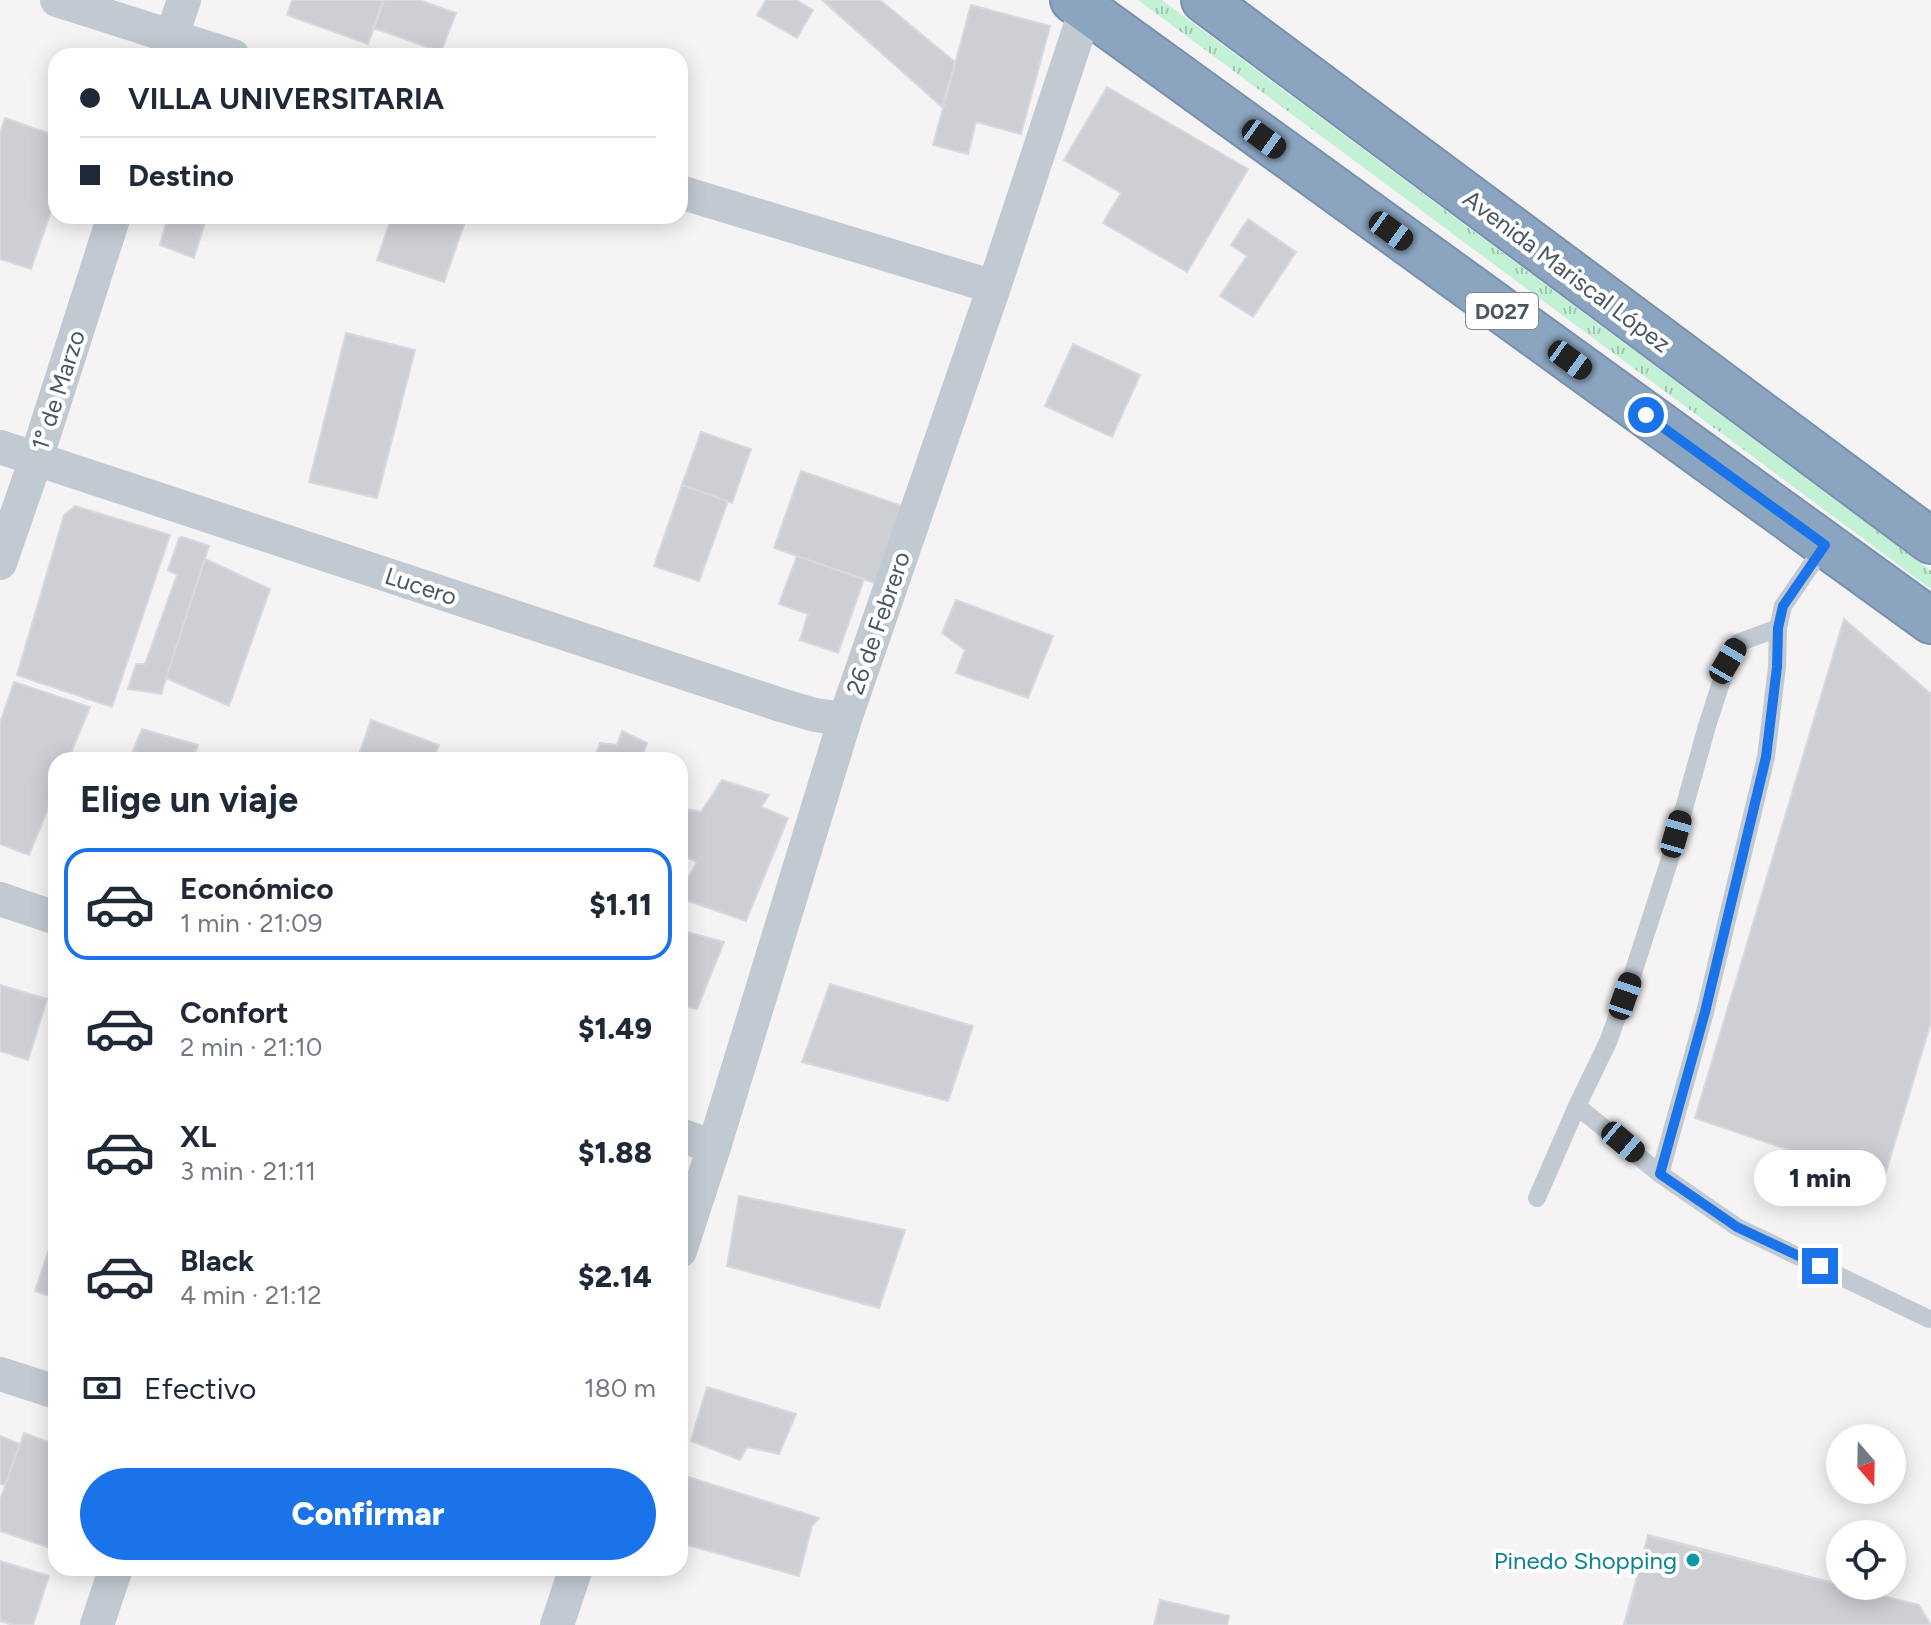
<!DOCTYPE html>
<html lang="es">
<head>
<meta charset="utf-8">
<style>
  :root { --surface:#fff; --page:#f2f2f3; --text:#1f2937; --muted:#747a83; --line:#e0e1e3; --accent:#1a73e8 }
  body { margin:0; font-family:Figtree,sans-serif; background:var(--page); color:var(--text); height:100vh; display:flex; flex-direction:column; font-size:30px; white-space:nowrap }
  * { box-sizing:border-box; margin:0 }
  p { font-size:26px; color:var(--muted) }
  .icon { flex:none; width:44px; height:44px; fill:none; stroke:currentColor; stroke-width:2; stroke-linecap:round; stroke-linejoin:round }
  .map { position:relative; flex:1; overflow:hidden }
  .details { position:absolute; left:48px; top:752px; width:640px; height:824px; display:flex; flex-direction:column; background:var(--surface); border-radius:24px; box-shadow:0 4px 20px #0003 }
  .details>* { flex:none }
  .guide { position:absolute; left:48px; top:48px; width:640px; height:176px; border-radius:24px; box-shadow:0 4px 20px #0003; display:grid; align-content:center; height:176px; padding:0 32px; background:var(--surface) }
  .needle { width:52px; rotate:160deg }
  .buttons { position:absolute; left:1826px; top:1424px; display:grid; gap:16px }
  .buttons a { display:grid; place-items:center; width:80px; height:80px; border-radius:50%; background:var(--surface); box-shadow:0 4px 20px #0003; font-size:40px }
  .end { position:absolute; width:36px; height:36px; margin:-18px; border:10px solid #1a73e8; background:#fff; box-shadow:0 0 0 4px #fff }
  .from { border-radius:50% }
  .bubble { position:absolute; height:56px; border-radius:28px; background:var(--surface); box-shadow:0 4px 20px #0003; font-size:26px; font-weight:800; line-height:56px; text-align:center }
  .car { position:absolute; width:24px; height:48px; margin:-24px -12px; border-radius:10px; box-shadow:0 0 6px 2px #0007; background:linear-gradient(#222 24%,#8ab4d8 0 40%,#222 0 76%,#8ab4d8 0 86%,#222 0) }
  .guide b { display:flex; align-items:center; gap:28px; height:76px; font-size:30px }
  .guide b+b { border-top:2px solid var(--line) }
  .guide i { width:20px; height:20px; background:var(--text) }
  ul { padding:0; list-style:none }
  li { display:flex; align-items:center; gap:24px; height:112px; margin:0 16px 12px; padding:0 16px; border:4px solid transparent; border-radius:24px }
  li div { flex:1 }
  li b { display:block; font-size:30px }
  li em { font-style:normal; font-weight:800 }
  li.on { border-color:var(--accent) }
  li>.icon { width:72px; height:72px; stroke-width:1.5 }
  h2 { padding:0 32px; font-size:36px; line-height:96px }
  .pay { display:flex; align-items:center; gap:20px; height:88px; padding:0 32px; font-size:30px }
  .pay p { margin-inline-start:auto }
  .cta { display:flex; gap:16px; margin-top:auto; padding:16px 32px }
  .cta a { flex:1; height:92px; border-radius:48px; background:var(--accent); color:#fff; font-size:32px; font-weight:800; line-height:92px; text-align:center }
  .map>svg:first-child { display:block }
  .grass { fill:url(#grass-tufts) }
  .building { fill:#cdcfd5; stroke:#d7d9de; stroke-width:2 }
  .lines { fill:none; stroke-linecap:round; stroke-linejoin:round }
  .highway-casing { stroke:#7690ad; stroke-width:48 }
  .lane { stroke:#c1cad2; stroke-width:18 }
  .street { stroke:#c1cad2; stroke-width:34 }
  .highway { stroke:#8ba5c1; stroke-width:44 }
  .route { stroke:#1a73e8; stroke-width:10 }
  .culture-dot { fill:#0f9aa8; stroke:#fff; stroke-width:3 }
  .labels { text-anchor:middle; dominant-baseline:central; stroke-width:8; stroke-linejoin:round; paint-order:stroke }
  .shield { fill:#fff; stroke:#808990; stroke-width:2 }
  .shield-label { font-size:22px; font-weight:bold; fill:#4a5661 }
  .street-label { font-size:24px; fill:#4a5661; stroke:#fff }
  .culture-label { font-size:24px; fill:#0d838f; stroke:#fff; text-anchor:end }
</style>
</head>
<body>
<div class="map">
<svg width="1931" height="1625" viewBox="0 0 1931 1625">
  <defs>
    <pattern id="grass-tufts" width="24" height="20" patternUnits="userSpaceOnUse" patternTransform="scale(2)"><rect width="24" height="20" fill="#c3f1d5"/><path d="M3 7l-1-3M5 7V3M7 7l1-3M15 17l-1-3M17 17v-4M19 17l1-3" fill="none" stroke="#a0c6b0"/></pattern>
  </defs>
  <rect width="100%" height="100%" fill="#f5f3f3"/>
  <!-- grass -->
  <path class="grass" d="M1138 0H1162L1931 571V589Z"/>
  <!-- building -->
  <path class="building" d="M292 0H382L384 1 368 44 287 15Z
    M419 0 456 13 441 52 373 28 384 0Z
    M766 0H796L813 10 797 38 757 15Z
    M822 0H880L955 62 942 107Z
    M971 5 1050 26 1021 134 976 122 968 154 933 145Z
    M1107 87 1248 169 1187 272 1103 223 1121 193 1064 160Z
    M5 118 56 136V197L31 269 0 259V133Z
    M168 216H207L194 258 160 245Z
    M392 216H467L444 282 377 260Z
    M1248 219 1296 252 1253 317 1220 296 1247 256 1231 245Z
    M346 333 415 350 377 498 309 482Z
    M1073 344 1140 375 1112 437 1045 406Z
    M701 432 751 449 732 503 682 485Z
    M801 471 905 507 877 584 774 548Z
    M682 485 728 501 699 581 654 566Z
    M75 506 170 535 112 707 17 675 64 515Z
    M182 537 209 546 161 694 128 689 136 664H145L177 575 168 570 179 538Z
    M797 556 864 579 838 653 800 640 808 614 779 604Z
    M205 559 270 589 229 706 166 678Z
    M956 600 1053 636 1028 698 956 673 965 650 942 633Z
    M1844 619 1931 694V1022L1883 1182 1695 1118Z
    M14 682 90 707 68 760H56V789L29 855 0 844V723Z
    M371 720 439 745 433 760H357Z
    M142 729 198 745 193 760H156L133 751Z
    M622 731 647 743 641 760H594L600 743 617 745Z
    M722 780 769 795 761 807 788 818 746 921 680 898V891L697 862 680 854V808L701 812Z
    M680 930 724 942 697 1009 680 1005Z
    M830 984 973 1026 948 1101 802 1062Z
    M0 985 47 999 28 1060 0 1051Z
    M739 1196 905 1230 879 1308 727 1266Z
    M56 1228V1298L35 1291Z
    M707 1387 796 1414 779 1454 747 1447 740 1460 691 1441Z
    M24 1433 56 1445V1550L0 1531V1500Z
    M0 1436 20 1444 5 1485 0 1484Z
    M688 1477 819 1518 812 1526 799 1576 680 1543V1508Z
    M1648 1535 1919 1605 1931 1625H1625Z
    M1648 1536 1919 1605 1931 1625H1624Z
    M1648 1536 1919 1605 1931 1625H1624Z
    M0 1561 49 1576 33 1625H13L0 1621Z
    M1160 1600 1229 1616 1227 1625H1154Z"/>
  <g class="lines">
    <defs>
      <path id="highway" d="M1073 0 1931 621
        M1204 0 1931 541"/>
    </defs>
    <!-- highway casing -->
    <use href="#highway" class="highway-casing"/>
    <!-- lane -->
    <path class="lane" d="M1778 628 1738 643 1728 661 1707 726 1669 862 1633 973 1608 1042 1577 1106 1660 1174 1737 1227 1929 1319
      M1660 1174 1705 1012 1766 757 1777 667 1778 628 1783 606 1825 545
      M1537 1198 1577 1106"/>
    <!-- street -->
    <path class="street" d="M57 0 233 56
      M165 56 184 0
      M680 192 994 287
      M0 447 784 706 815 715 845 719
      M0 563 36 459 114 216
      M0 899 56 918
      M680 1135 714 1147
      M680 1251 714 1147 845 719 994 287 1089 0
      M0 1374 56 1392
      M97 1625 116 1568
      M557 1625 576 1568"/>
    <!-- highway -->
    <use href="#highway" class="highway"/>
  </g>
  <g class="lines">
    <!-- route -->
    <path class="route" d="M1646 415 1825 545 1783 606 1778 628 1777 667 1766 757 1705 1012 1660 1174 1737 1227 1820 1266"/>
  </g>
  <!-- markers -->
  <circle class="culture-dot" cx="1693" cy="1560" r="8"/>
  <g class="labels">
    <!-- shield labels -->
    <rect class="shield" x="1466" y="293" width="72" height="36" rx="6"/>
    <g class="shield-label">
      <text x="1502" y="311">D027</text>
    </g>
    <!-- street labels -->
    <g class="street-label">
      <text transform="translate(1567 271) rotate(37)">Avenida Mariscal López</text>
      <text transform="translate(58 390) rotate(-72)">1° de Marzo</text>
      <text transform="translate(421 586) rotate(18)">Lucero</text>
      <text transform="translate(878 623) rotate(-71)">26 de Febrero</text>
    </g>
    <!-- culture labels -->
    <g class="culture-label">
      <text x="1677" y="1560">Pinedo Shopping</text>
    </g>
  </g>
</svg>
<div class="buttons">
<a><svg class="needle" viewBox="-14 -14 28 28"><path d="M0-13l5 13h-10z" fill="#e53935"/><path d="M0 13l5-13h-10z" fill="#747a83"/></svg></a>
<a><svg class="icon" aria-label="locate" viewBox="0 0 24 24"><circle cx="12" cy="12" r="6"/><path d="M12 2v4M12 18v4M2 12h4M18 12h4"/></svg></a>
</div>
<i class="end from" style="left:1646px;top:415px"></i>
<i class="end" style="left:1820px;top:1266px"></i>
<div class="bubble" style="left:1754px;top:1150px;width:132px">1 min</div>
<i class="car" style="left:1264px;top:139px;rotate:126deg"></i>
<i class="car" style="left:1391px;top:231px;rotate:126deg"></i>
<i class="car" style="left:1570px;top:360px;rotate:126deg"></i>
<i class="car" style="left:1728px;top:661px;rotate:30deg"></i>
<i class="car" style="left:1676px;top:834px;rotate:16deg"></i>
<i class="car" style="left:1625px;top:996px;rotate:19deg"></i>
<i class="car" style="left:1623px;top:1142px;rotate:130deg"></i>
<div class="guide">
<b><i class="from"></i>VILLA UNIVERSITARIA</b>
<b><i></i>Destino</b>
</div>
<section class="details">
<h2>Elige un viaje</h2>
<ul>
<li class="on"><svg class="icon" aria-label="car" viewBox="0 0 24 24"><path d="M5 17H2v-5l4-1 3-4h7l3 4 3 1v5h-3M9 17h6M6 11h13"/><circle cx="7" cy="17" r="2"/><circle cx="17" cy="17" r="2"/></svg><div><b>Económico</b><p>1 min · 21:09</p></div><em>$1.11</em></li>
<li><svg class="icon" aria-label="car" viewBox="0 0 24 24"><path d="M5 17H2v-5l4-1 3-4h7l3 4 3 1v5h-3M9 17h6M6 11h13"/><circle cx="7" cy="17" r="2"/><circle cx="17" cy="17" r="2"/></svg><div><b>Confort</b><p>2 min · 21:10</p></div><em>$1.49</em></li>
<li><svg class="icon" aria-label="car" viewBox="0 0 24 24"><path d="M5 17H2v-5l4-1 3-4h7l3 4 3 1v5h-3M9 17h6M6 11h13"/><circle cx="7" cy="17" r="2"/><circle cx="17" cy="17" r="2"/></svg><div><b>XL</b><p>3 min · 21:11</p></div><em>$1.88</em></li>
<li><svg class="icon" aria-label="car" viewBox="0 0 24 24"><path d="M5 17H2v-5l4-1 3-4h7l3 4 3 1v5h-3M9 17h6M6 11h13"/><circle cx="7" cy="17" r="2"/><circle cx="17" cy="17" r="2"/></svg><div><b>Black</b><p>4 min · 21:12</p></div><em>$2.14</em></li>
</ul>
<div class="pay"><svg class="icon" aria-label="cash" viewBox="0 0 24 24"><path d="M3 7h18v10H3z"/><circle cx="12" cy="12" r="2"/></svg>Efectivo<p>180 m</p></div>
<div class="cta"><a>Confirmar</a></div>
</section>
</div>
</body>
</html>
